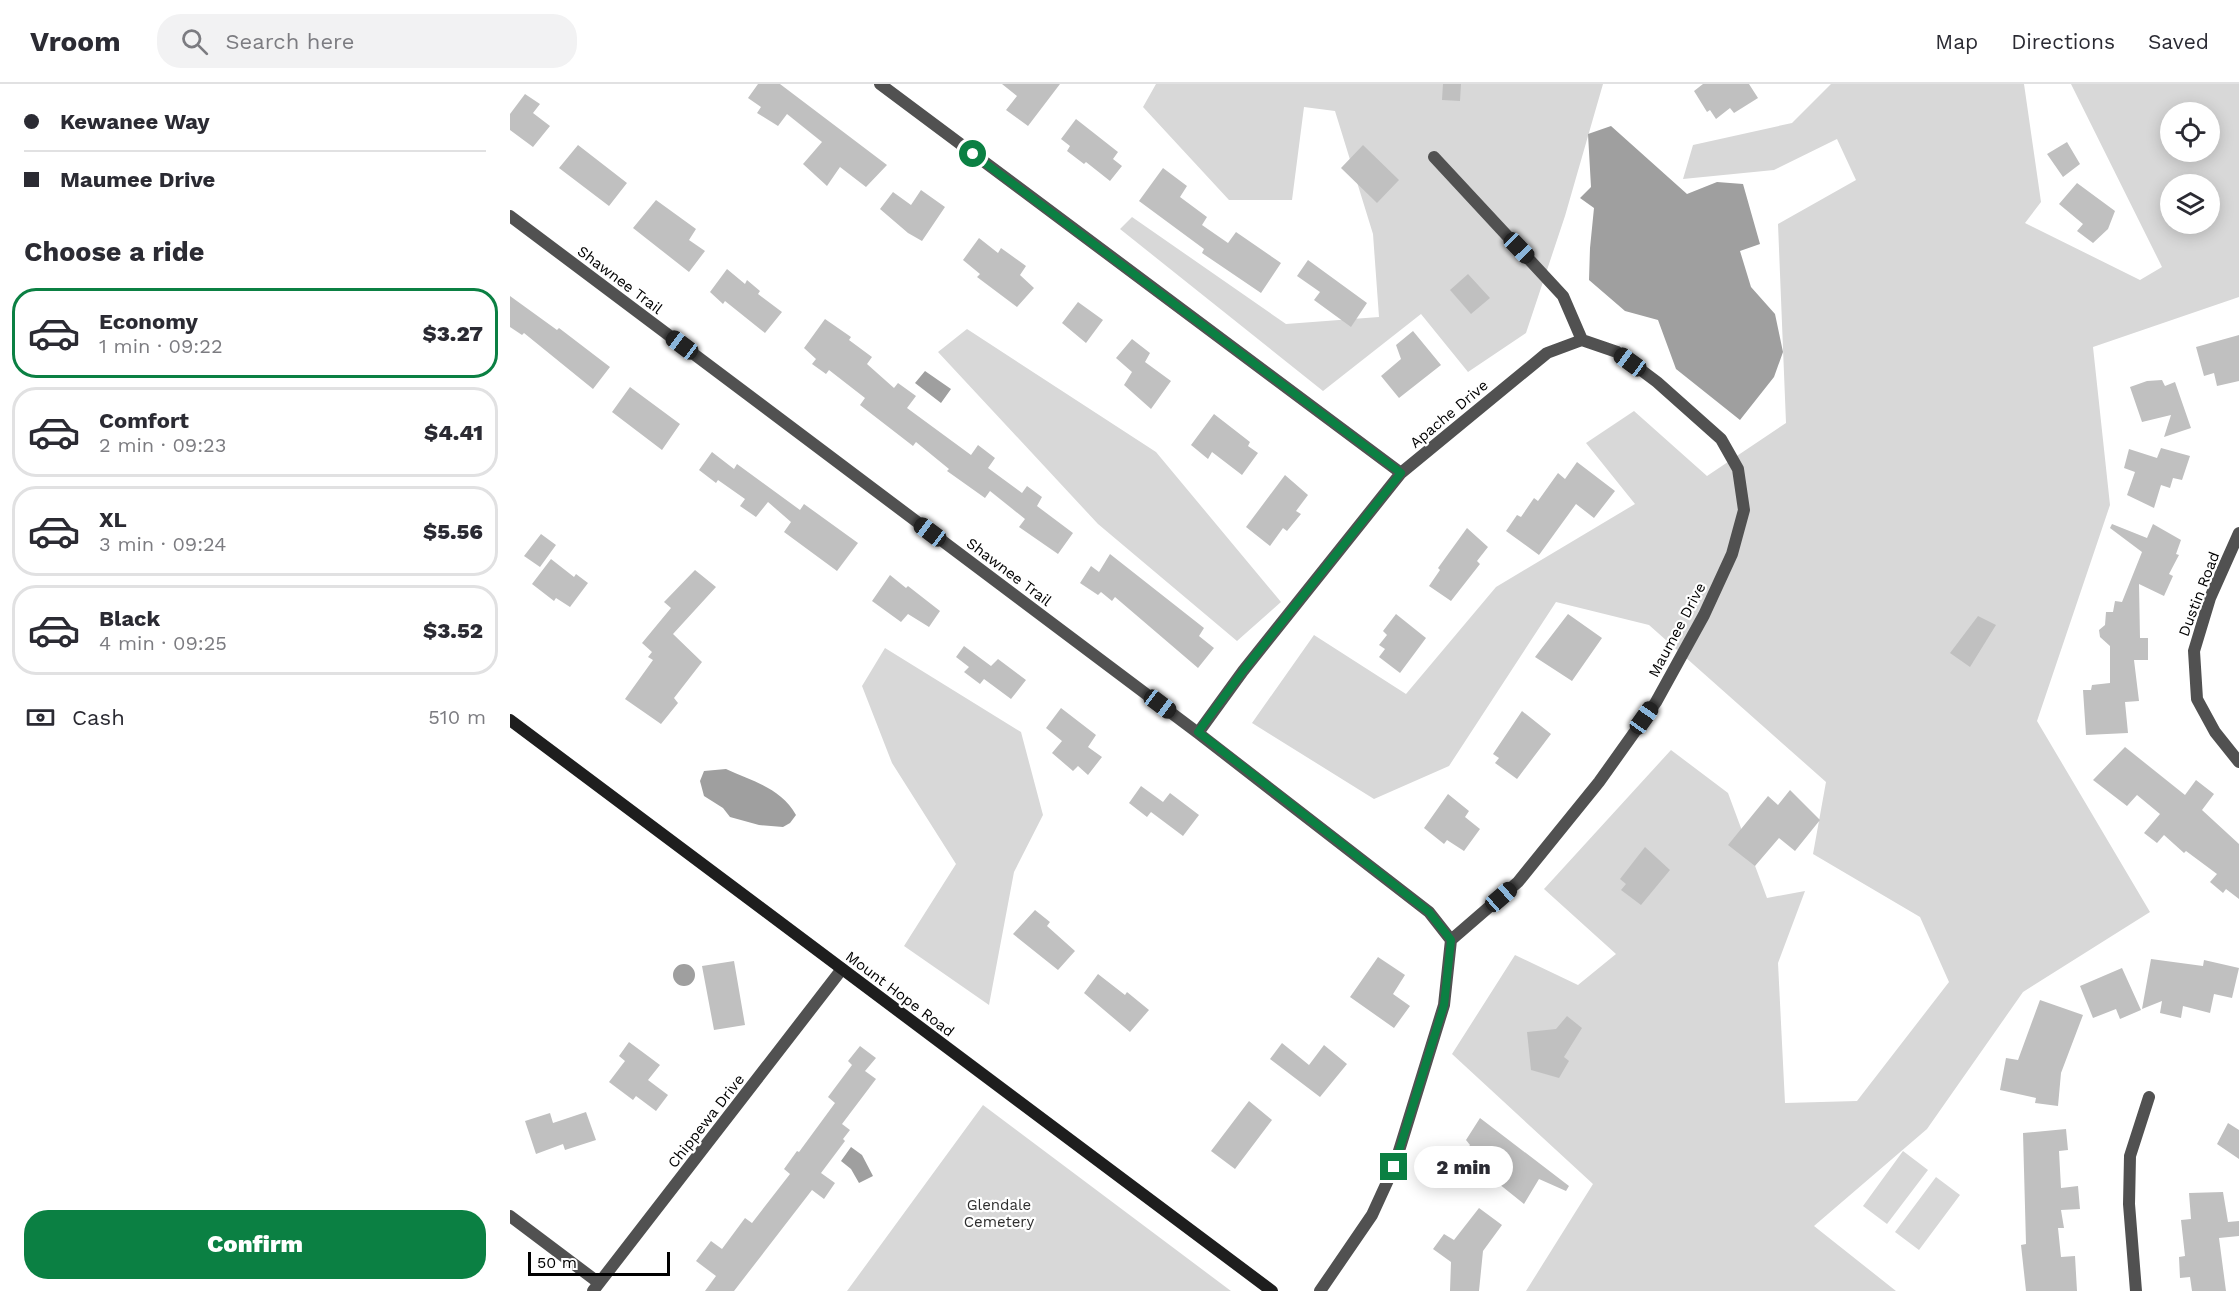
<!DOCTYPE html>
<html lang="en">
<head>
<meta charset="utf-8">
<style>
  :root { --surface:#fff; --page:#f2f2f3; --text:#2b2b33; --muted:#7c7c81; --line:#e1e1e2; --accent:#0b8043 }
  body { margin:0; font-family:"Work Sans",sans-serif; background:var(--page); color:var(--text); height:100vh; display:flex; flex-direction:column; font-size:22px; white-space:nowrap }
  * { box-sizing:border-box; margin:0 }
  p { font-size:20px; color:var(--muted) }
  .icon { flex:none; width:33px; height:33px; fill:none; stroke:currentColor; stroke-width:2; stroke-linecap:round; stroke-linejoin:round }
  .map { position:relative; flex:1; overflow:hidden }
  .side { display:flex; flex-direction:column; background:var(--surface); width:510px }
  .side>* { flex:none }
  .banner { display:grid; align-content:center; height:132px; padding:0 24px; background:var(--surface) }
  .fabs { position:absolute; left:1650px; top:18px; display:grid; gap:12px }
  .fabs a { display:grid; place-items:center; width:60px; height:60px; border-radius:50%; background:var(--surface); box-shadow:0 3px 15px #0003; font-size:30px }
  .scale { position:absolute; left:18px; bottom:15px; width:142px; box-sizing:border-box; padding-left:6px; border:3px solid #000; border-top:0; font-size:16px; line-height:21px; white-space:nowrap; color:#000; -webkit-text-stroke:4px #fff; paint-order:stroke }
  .end { position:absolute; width:27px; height:27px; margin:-14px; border:8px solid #0b8043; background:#fff; box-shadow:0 0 0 3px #fff }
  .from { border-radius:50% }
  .bubble { position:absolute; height:42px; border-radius:21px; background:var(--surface); box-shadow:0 3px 15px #0003; font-size:20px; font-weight:800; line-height:42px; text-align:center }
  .car { position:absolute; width:18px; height:36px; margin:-18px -9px; border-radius:8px; box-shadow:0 0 4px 2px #0007; background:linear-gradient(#222 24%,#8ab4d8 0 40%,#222 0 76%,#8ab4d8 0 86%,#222 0) }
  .banner b { display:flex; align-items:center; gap:21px; height:57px; font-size:22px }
  .banner b+b { border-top:2px solid var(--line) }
  .banner i { width:15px; height:15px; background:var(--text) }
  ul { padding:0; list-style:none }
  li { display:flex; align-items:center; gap:18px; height:90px; margin:0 12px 9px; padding:0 12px; border:3px solid var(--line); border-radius:24px }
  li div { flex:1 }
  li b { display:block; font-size:22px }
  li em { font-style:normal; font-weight:800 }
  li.current { border-color:var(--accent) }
  li>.icon { width:54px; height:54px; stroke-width:1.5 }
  h2 { padding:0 24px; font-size:27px; line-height:72px }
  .pay { display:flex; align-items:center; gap:15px; height:66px; padding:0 24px; font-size:22px }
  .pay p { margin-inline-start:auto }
  .cta { display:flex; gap:12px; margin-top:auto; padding:12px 24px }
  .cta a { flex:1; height:69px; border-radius:24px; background:var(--accent); color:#fff; font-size:24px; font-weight:800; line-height:69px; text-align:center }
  header { display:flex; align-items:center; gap:36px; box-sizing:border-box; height:84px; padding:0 30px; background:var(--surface); border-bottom:2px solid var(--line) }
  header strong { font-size:28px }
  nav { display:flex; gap:33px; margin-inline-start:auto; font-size:21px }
  .search { width:420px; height:54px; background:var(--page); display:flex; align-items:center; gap:15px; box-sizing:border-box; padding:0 21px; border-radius:24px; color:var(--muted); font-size:22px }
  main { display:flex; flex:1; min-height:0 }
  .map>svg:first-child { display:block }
  .green { fill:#d8d8d8; fill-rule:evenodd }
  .water { fill:#9f9f9f }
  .building { fill:#c0c0c0 }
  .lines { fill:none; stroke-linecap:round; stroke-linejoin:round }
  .street { stroke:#515151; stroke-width:12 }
  .secondary { stroke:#1e1e1e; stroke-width:12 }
  .route { stroke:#0b8043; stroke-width:8 }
  .labels { text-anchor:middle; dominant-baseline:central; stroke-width:4.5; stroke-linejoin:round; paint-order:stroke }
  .street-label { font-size:15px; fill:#000; stroke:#fff }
  .park-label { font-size:15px; fill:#2f2f2f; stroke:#fff }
</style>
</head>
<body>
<header>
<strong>Vroom</strong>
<div class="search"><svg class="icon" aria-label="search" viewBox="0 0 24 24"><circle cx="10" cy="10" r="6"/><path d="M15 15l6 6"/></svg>Search here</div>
<nav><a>Map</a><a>Directions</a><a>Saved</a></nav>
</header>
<main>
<section class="side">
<div class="banner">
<b><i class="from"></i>Kewanee Way</b>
<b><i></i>Maumee Drive</b>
</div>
<h2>Choose a ride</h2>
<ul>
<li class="current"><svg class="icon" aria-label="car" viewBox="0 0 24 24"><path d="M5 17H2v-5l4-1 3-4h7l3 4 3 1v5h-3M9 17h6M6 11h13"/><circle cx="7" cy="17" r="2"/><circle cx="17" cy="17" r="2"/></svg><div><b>Economy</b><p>1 min · 09:22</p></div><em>$3.27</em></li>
<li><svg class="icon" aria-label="car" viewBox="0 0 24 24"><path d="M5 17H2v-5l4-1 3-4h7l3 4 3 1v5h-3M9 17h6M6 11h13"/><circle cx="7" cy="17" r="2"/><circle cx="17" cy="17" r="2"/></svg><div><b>Comfort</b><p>2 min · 09:23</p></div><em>$4.41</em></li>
<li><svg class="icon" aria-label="car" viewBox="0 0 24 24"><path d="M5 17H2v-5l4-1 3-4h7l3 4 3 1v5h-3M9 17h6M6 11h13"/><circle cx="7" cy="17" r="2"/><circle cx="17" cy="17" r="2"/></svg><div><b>XL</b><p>3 min · 09:24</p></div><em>$5.56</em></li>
<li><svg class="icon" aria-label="car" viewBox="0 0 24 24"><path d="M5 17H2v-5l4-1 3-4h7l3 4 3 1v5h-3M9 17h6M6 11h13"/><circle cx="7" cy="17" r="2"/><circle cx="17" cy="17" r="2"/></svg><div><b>Black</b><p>4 min · 09:25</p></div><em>$3.52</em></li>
</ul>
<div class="pay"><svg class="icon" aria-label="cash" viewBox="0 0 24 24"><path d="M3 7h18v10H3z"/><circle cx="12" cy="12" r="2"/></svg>Cash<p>510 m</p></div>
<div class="cta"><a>Confirm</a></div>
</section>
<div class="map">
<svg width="1729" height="1207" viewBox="0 0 1729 1207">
  <rect width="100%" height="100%" fill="#fff"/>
  <!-- green -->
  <path class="green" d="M646 0H1093L1055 132 1016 249 958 288 911 230 813 307 610 145 622 133 776 240 869 233 863 150 825 27 794 23 782 116H719L633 23Z
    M1321 0H1514L1531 118 1515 139 1630 196 1652 183 1561 0H1729V213L1583 263 1600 421 1527 637 1640 828 1513 908 1417 1045 1304 1142 1386 1207H1016L1083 1100 942 970 1005 871 1068 901 1106 870 1034 805 1161 666 1218 709 1257 814 1295 807 1268 879 1275 1019 1347 1017 1439 898 1410 833 1303 770 1316 698 1139 541 1046 518 939 682 864 715 742 639 804 551 896 610 986 503 1125 420 1076 359 1124 327 1197 392 1276 339 1268 140 1346 96 1327 55 1264 86 1173 95 1183 61 1282 39ZM1660 28H1700V68H1660ZM1660 100H1700V140H1660Z
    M457 245 646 368 771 518 727 557 588 440 428 268Z
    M375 564 511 648 533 731 504 788 479 921 394 862 446 780 382 679 352 602Z
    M473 1021 721 1207H337Z
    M1393 1067 1418 1086 1377 1140 1353 1122Z
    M1426 1093 1450 1111 1409 1166 1385 1148Z"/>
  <!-- water -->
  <path class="water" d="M1101 42 1177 110 1207 98 1233 100 1250 160 1230 167 1241 203 1265 230 1273 268 1264 293 1230 336 1166 285 1148 236 1115 227 1079 196 1080 164 1084 124 1070 114 1081 103 1078 50Z
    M415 287 441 305 431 319 405 299Z
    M216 685C242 697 271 704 286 731L280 739 273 743 249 741 220 733 213 724 194 712 190 697 194 687Z
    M163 891a11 11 0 1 1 22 0a11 11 0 1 1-22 0Z
    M341 1063 352 1071 363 1092 349 1099 341 1085 331 1077Z"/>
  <!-- building -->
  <path class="building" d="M248 0H270L377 81 356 103 330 83 317 102 293 80 312 58 277 30 268 42 247 29 251 23 238 14Z
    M492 0H550L518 42 496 26 507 12Z
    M933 0H951L950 17 932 16Z
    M1193 0H1239L1248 14 1224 29 1220 24 1206 35 1200 26 1197 28 1184 7Z
    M15 10 30 20 23 29 40 42 23 63 0 46V30Z
    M566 35 608 68 603 75 612 82 600 97 576 78 574 80 557 67 560 62 551 55Z
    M1557 58 1570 80 1553 93 1537 70Z
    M68 61 117 99 99 122 49 84Z
    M853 61 889 96 867 119 831 84Z
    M653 84 677 102 670 113 697 133 692 141 718 159 726 148 771 179 751 209 692 169 694 165 629 117Z
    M1567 99 1605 127 1598 145 1583 159 1567 147 1573 140 1549 120Z
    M411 106 435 123 412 157 398 149 370 125 383 108 401 121Z
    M146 116 186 145 179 156 195 167 179 188 123 144Z
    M469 154 488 169 491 164 516 182 510 191 524 204 507 223 467 193 470 190 453 176Z
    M798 176 857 219 841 243 804 216 810 208 787 192Z
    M217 185 235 200 237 196 250 207 248 210 272 228 255 249 215 217 213 220 200 208Z
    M958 190 980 214 961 230 940 206Z
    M0 212 47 246 49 244 100 283 83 305 14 249 12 251 0 243Z
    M568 218 593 236 576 259 552 239Z
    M315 235 341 253 339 256 362 273 357 280 384 304 388 299 406 312 397 324 461 371 468 361 485 374 478 384 512 409 517 402 532 413 527 422 563 449 548 470 509 443 515 435 480 407 475 414 437 387 439 385 406 358 403 362 350 321 355 314 319 286 316 290 302 280 306 275 294 264Z
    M903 247 931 281 889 314 871 292 891 275 886 261Z
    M1729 251V297L1707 302 1704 289 1694 292 1686 263Z
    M622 255 640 269 635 278 661 297 641 325 614 301 622 288 606 274Z
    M1652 296 1655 302 1665 298 1681 344 1654 353 1661 331 1632 338 1620 303 1637 297Z
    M120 303 170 340 152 366 102 328Z
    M704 330 740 358 738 362 748 369 732 391 702 368 698 375 681 361Z
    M1651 364 1680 372 1672 396 1663 394 1660 404 1651 401 1644 424 1617 411 1625 388 1614 384 1619 365 1647 374Z
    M202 368 224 385 227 380 290 426 294 420 348 459 327 487 274 448 281 438 258 418 246 433 230 422 235 415 208 396 206 399 189 386Z
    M1067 378 1105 407 1084 434 1066 420 1029 471 996 447 1007 431 1011 433 1024 414 1028 417 1048 389 1055 395Z
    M775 391 798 411 786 427 791 430 777 447 773 444 760 462 736 443Z
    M1602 440 1637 454 1643 440 1671 456 1666 470 1669 471 1659 490 1663 492 1654 512 1629 500 1630 554H1638V576H1624L1629 617 1615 618 1618 649 1576 651 1573 606H1581L1582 601 1600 599V562L1590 553 1589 546 1595 541 1596 528H1603L1605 517 1612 518 1632 468 1600 444Z
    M957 444 978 463 967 477 970 480 941 517 919 502 930 486 928 484Z
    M31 450 46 461 30 483 14 472Z
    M600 470 694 544 689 552 704 564 688 584 605 513 602 517 591 508 588 511 570 499 581 482 589 488Z
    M41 475 64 493 66 490 78 499 60 523 46 514 44 517 22 500Z
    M185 486 206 503 163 550 192 578 164 614 168 619 151 640 115 615 143 576 138 573 142 568 132 559 161 524 154 518Z
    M380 491 396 504 398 502 430 527 419 543 398 530 391 538 362 517Z
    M886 530 916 554 890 589 869 573 875 565 869 561 877 551 873 547Z
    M1058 530 1092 554 1062 597 1025 573Z
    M1468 532 1486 541 1460 583 1440 569Z
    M454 562 481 582 488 575 516 596 501 615 474 595 470 600 454 588 459 583 446 573Z
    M551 624 586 651 578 663 592 673 578 691 568 682 563 687 542 669 552 657 536 644Z
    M1012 627 1041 650 1007 695 985 679 989 674 983 670Z
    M1615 663 1675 711 1686 696 1704 710 1692 726 1729 760V815L1716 805 1713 809 1700 798 1707 790 1676 767 1674 769 1654 751 1647 759 1634 749 1650 730 1627 711 1617 722 1583 696Z
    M631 702 653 718 660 709 689 731 673 752 641 728 637 733 619 719Z
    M1280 706 1310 736 1285 767 1269 754 1245 782 1218 761 1258 712 1268 721Z
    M938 710 959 727 955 733 970 745 954 767 937 756 934 760 914 744Z
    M1135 763 1160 786 1131 821 1111 806 1116 800 1110 795Z
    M525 826 540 838 537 842 565 867 548 886 503 850Z
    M868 873 895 891 883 910 900 922 884 944 840 913Z
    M1641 875 1693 882 1694 876 1729 884 1722 914 1704 910 1700 929 1673 922 1671 934 1650 929 1652 917 1632 925Z
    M224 877 235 941 204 946 192 882Z
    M1612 884 1631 926 1610 935 1606 925 1583 934 1570 902Z
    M588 890 615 911 617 908 639 926 620 948 574 909Z
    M1530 916 1573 931 1551 989 1548 1022 1525 1019 1526 1014 1490 1006 1496 974 1508 976Z
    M1057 932 1072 944 1054 973 1059 977 1049 994 1021 986 1017 948 1046 945Z
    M119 958 150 981 138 996 158 1011 146 1027 126 1012 123 1016 99 998 115 977 109 972Z
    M772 959 799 981 814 961 837 980 810 1013 760 975Z
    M350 962 366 974 355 987 366 995 332 1040 340 1046 333 1055 335 1057 311 1089 325 1099 314 1115 302 1106 224 1207H195L206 1192 186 1177 201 1157 212 1165 235 1134 242 1139 280 1090 274 1085 287 1067 289 1068 325 1019 318 1013 342 981 338 977Z
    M739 1017 762 1036 725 1085 701 1067Z
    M76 1028 86 1056 55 1066 53 1060 26 1070 15 1037 40 1029 43 1039Z
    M970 1034 1059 1102 1056 1107 1029 1095 1014 1120 953 1071 960 1061 956 1056Z
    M1718 1039 1729 1046V1075L1707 1060Z
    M1556 1045 1558 1066 1549 1067 1551 1104 1568 1102 1570 1125 1551 1126 1554 1144H1548L1551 1173 1565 1172 1567 1207H1516L1511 1161 1516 1160 1513 1049Z
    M1713 1108 1718 1138 1729 1137V1152L1709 1154 1716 1207H1682L1680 1193 1670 1194 1669 1173 1675 1172 1671 1136 1681 1135 1679 1109Z
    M969 1124 992 1141 973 1167 969 1207H940L941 1178 923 1165 934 1150 944 1156Z"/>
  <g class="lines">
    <!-- street -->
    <path class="street" d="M370 0 891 389
      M0 132 688 649 919 828 941 856
      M1729 449 1700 514 1684 567 1687 615 1705 648 1729 678
      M688 649 733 587 891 389 1037 269 1072 256
      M0 1132 89 1199
      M83 1207 332 885
      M810 1207 862 1131 884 1083 934 921 941 856 1008 798 1089 698 1146 618 1194 531 1222 470 1234 426 1228 385 1211 355 1147 298 1107 268 1072 256 1053 212 924 73
      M1626 1207 1619 1120 1620 1072 1639 1013"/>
    <!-- secondary -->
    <path class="secondary" d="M0 636 762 1207"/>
  </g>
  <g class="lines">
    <!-- route -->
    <path class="route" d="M463 70 891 389 733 587 688 648 919 828 941 856 934 921 884 1083"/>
  </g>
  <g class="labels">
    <!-- street labels -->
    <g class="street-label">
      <text transform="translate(110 196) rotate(37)">Shawnee Trail</text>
      <text transform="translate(939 330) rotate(-40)">Apache Drive</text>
      <text transform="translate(499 488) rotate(37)">Shawnee Trail</text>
      <text transform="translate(1689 510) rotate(-69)">Dustin Road</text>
      <text transform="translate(1167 546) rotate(-62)">Maumee Drive</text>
      <text transform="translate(390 910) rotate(37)">Mount Hope Road</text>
      <text transform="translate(196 1037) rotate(-52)">Chippewa Drive</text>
    </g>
    <!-- park labels -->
    <g class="park-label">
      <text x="489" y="1121">Glendale<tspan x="489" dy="17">Cemetery</tspan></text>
    </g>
  </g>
</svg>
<div class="fabs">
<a><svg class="icon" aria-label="locate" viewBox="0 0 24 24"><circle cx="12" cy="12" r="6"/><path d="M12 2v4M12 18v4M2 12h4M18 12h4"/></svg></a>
<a><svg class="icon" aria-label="layers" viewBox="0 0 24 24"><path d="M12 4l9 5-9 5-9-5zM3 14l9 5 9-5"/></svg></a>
</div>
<div class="scale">50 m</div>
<i class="end from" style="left:463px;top:70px"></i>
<i class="end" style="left:884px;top:1083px"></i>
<div class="bubble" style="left:904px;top:1062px;width:99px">2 min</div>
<i class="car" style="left:1009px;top:164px;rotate:136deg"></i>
<i class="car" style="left:172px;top:261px;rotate:307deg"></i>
<i class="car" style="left:1120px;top:278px;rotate:306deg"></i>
<i class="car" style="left:420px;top:448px;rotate:307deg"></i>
<i class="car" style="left:650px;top:620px;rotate:127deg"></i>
<i class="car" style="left:1134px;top:634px;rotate:35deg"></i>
<i class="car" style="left:991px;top:813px;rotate:49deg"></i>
</div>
</main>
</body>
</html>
